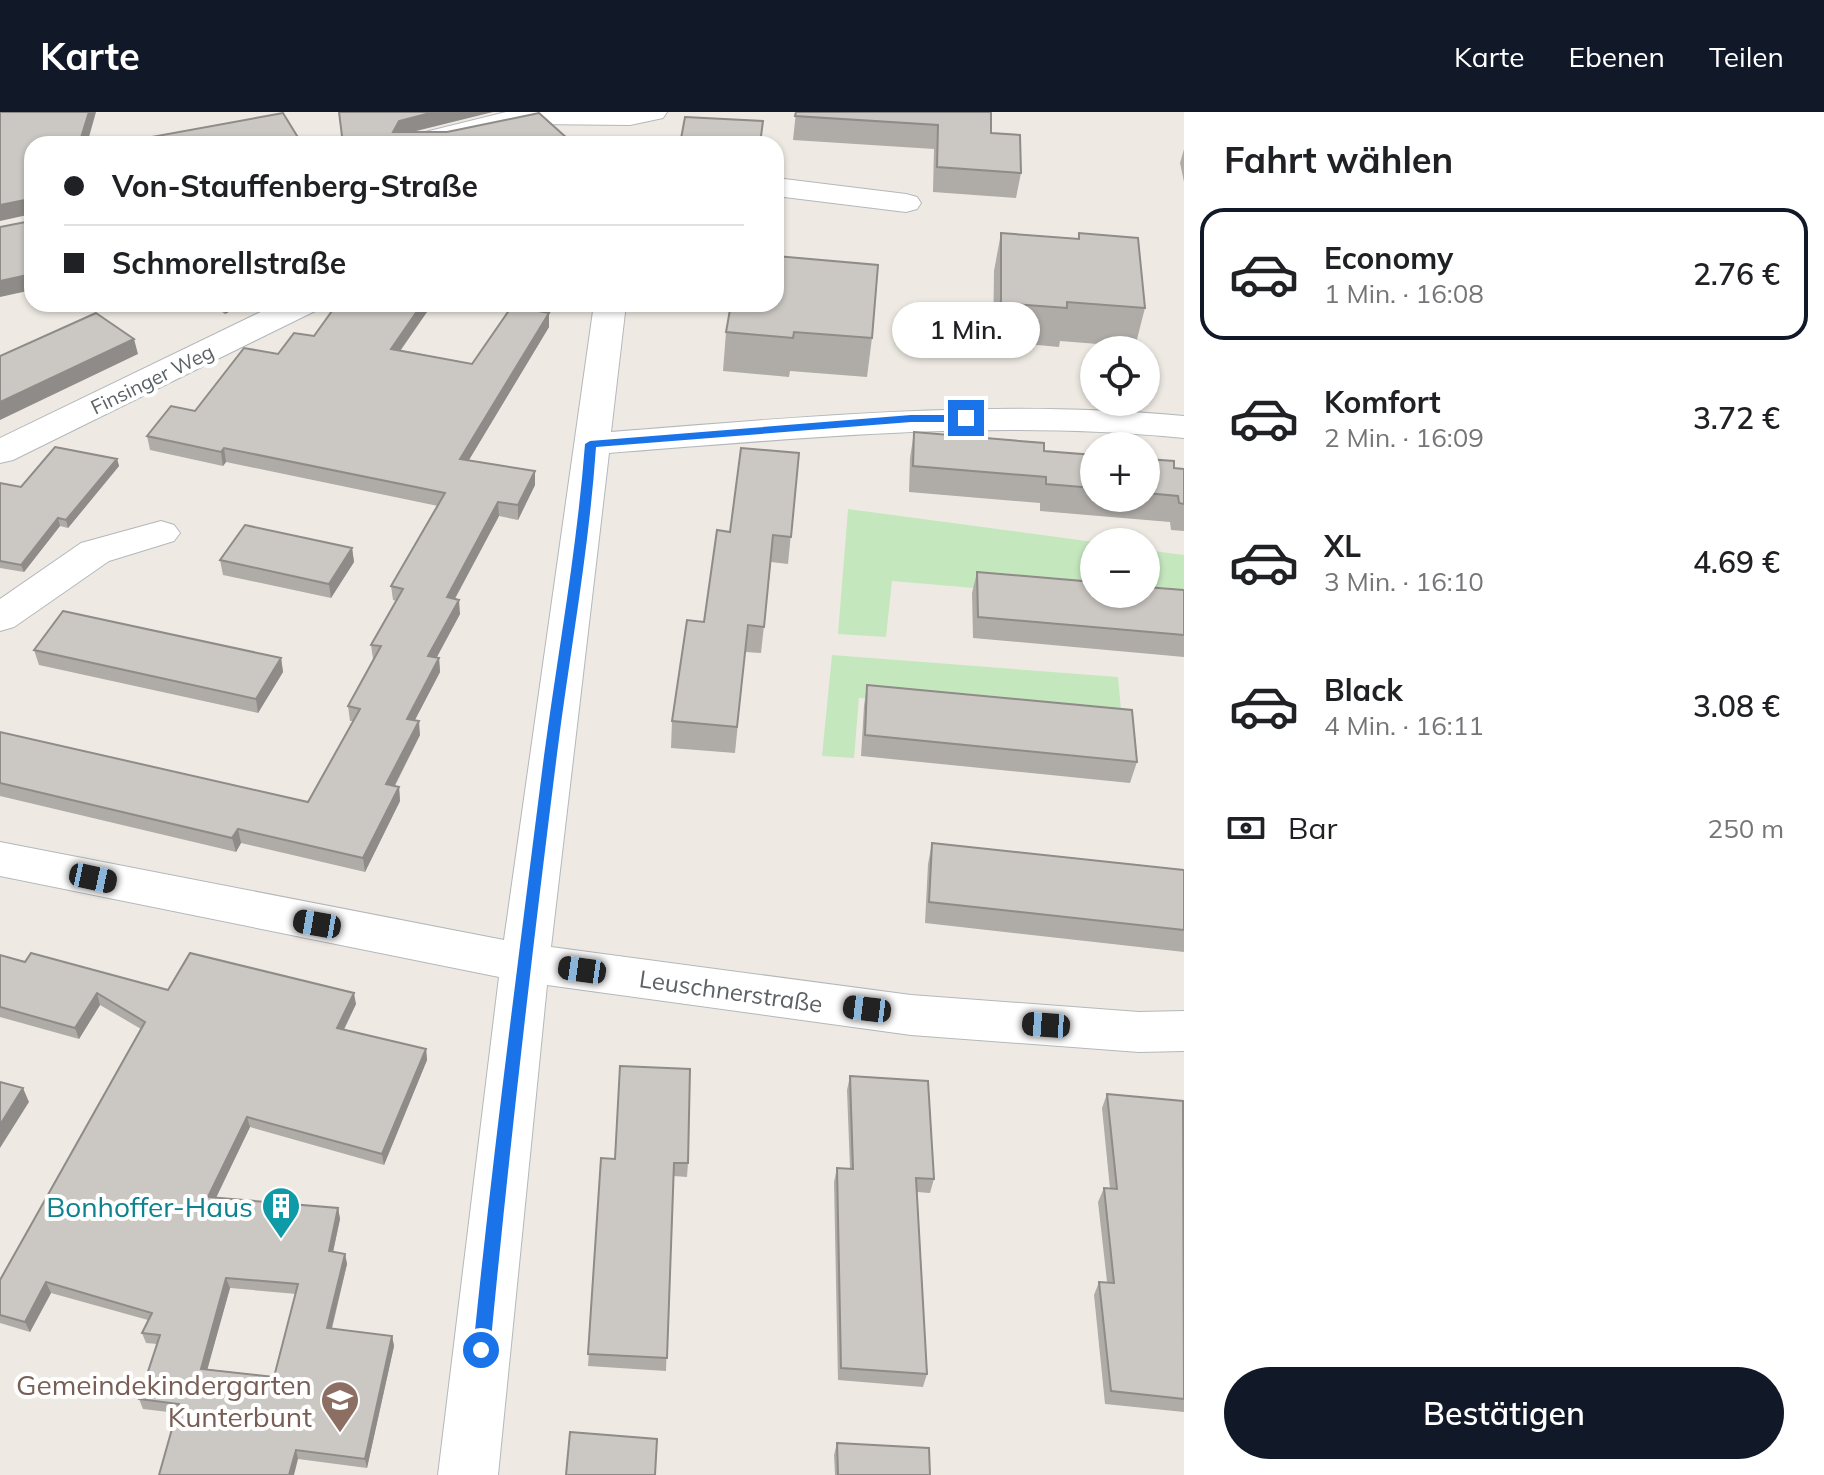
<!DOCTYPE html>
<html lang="de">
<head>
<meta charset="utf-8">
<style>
  :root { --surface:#fff; --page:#f2f2f2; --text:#202124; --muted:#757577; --line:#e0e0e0; --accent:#111827 }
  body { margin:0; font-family:Mulish,sans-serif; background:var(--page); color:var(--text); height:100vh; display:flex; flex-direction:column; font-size:30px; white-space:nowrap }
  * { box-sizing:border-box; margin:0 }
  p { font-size:26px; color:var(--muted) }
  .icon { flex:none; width:44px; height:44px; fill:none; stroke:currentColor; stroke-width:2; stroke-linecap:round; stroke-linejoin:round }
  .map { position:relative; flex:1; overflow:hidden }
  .panel { display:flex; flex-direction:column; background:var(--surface); width:640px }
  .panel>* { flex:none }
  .top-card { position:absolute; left:24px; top:24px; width:760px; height:176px; border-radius:24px; box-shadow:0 2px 6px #0004; display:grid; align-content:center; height:176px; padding:0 40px; background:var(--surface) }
  .fabs { position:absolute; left:1080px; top:224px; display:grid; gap:16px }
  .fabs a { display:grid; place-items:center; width:80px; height:80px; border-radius:50%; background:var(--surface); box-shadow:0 2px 6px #0004; font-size:40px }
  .end { position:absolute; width:36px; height:36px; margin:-18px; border:10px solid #1a73e8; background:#fff; box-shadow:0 0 0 4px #fff }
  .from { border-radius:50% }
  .bubble { position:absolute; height:56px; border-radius:28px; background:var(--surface); box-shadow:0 2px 6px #0004; font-size:26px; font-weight:600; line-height:56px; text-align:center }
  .car { position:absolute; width:24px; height:48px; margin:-24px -12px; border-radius:10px; box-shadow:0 0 6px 2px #0007; background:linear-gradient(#222 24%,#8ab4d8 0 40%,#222 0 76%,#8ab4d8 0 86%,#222 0) }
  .top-card b { display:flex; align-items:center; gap:28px; height:76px; font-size:30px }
  .top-card b+b { border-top:2px solid var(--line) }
  .top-card i { width:20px; height:20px; background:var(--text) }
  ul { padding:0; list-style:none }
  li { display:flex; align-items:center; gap:24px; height:132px; margin:0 16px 12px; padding:0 24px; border:4px solid transparent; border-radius:24px }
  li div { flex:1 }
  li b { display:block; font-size:30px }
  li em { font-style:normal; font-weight:600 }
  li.selected { border-color:var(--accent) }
  li>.icon { width:72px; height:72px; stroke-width:1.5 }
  h2 { padding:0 40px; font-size:36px; line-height:96px }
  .pay { display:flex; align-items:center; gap:20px; height:88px; padding:0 40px; font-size:30px }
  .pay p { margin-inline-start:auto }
  .action { display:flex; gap:16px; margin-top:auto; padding:16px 40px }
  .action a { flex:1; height:92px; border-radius:48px; background:var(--accent); color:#fff; font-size:32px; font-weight:600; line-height:92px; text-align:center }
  header { display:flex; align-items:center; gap:48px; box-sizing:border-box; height:112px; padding:0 40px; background:var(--accent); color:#fff }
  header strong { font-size:38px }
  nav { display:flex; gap:44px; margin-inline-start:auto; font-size:28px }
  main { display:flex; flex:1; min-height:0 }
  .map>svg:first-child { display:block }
  .green { fill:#c5e7be }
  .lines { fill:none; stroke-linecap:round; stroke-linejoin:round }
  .minor-casing { stroke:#b4b7bb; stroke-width:2 }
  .minor { fill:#fff; fill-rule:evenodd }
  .wall { fill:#afaba7; fill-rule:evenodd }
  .shaded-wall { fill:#8e8b88 }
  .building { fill:#cbc7c2; stroke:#8e8b88; stroke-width:2; fill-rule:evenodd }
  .route { fill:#1a73e8 }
  .labels { text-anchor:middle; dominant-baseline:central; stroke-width:8; stroke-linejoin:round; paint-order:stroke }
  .far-street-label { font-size:20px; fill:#5b6164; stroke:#fff }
  .street-label { font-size:24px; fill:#5b6164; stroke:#fff }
  .near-culture-label { font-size:28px; fill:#0d838f; stroke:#fff; text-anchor:end }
  .near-education-label { font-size:28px; fill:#785e54; stroke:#fff; text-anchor:end }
</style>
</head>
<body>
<header>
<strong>Karte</strong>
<nav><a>Karte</a><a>Ebenen</a><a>Teilen</a></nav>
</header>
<main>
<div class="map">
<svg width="1184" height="1363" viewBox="0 0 1184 1363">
  <rect width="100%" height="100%" fill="#eeeae3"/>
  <!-- green -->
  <path class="green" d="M848 397 1094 430V482H1146V438L1184 443V494L892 469 886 525 838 522Z
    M832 543 1118 565 1122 609 859 586 854 646 822 644Z"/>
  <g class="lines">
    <defs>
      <path id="minor" d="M506 0H667L663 6 630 13 534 12 447 32H396L401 26Z
        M776 66 906 82 917 85 921 91 917 97 906 100 776 84Z
        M277 192H319L315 199 13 348 0 351V326Z
        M594 192H626L611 320C803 305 992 286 1184 304V326C990 307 802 326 609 341L551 835 911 883 1139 900 1184 899V939L1139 940 911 923 547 873 498 1363H438L499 865 0 764V730L504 828Z
        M161 409 174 413 180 421 174 429 109 449 14 515 0 519V487L81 431Z"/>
    </defs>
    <!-- minor casing -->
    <use href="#minor" class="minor-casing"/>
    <!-- minor -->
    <use href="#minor" class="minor"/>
  </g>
  <!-- wall -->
  <path class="wall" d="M796 0H991V21L1021 61 1016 86 933 80 934 37 793 28Z
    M1184 37V70L1180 51Z
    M1001 121 1078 127 1079 121 1145 196 1135 235 1060 229 1059 235 993 229 994 159Z
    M209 192H244L225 202Z
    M466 192H553L547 201 549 215 469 348 535 359V373L518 408 499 404 455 487 460 502 436 546H439L440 560 415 608 420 623 395 674 399 675 400 689 365 760 241 731 236 740 0 684V620L308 690 353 609H350L348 594 374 547H373L371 533 396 489 393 488 391 474 438 394 226 350 223 354 150 338 147 324 195 299 278 242 314 224 429 197 401 238 472 252 508 200Z
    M731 192 872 226 867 265 790 259 789 265 723 259 726 220Z
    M914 320 1044 339 1094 343V386H1146V347L1174 356 1184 357V419L1171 418 1170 410 1040 399V391L909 380 910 346Z
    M799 341 788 452 771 450 761 541 745 540 735 641 671 636 672 609 704 510 730 420Z
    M117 347 119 354 68 416 60 414 24 460 0 456V371L21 375Z
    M352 436 354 450 331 486 223 463 220 448Z
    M977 460 1184 478V545L973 526 972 481Z
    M34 538 281 546 283 560 258 601 39 553Z
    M867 573 1137 650 1130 671 861 644 864 594Z
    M932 731 1184 758V840L925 811 928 752Z
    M0 843 25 850 168 878 356 892 344 918 426 937 427 948 384 1053 250 1015 216 1086 338 1096 340 1107 333 1140 345 1142 347 1152 332 1217 392 1224 394 1234 367 1356 298 1347 177 1301 143 1297 139 1287 157 1232 146 1231 142 1221 148 1208 51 1181 30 1220 0 1211V1168L141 917 100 893 79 927 0 905ZM230 1176 296 1182 274 1265 207 1257Z
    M850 964 934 1067 930 1081 917 1080 927 1262 923 1275 838 1268 834 1070 837 1056 850 1057 847 978Z
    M1107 982 1184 993V1300L1105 1292 1094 1183 1099 1170H1107L1098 1090 1104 1076 1110 1077 1102 996Z
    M601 1046 688 1051 687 1065 673 1064 666 1259 588 1254Z
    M837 1331 930 1363H835L834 1343Z"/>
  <!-- shaded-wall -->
  <path class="shaded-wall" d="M89 0H96L87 32H79Z
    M434 0H493L400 23 393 20 399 9Z
    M568 27V32H549Z
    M30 87 32 102 0 109V93Z
    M32 162V178L0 185V169Z
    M223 192H244L225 202Z
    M422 192H429V197L392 250 391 237Z
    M546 192H553L544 206 543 197Z
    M549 201V215L461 361 460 347Z
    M134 227 138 242 0 308V290Z
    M224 336 226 350 223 354 221 340Z
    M117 347 119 354 68 416 66 408Z
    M535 359V373L518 408V393Z
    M498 390 499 404 448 499 447 485Z
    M58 406 60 414 24 460 21 453Z
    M352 436 354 450 331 486 329 472Z
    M459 488 460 502 430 558 428 544Z
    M281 546 283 560 258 601 256 587Z
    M439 546 440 560 408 621 407 607Z
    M419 609 420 623 388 686 386 672Z
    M399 675 400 689 365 760 363 746Z
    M238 717 241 731 236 740 232 726Z
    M97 881 100 893 79 927 75 916Z
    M354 881 356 892 339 927 337 916Z
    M426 937 427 948 384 1053 382 1042Z
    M23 976 29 990 0 1036V1013Z
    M247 1005 250 1015 211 1096 208 1085Z
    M338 1096 340 1107 331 1149 329 1139Z
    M345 1142 347 1152 329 1226 327 1216Z
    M226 1166 230 1176 205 1266 201 1257Z
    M46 1170 51 1181 30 1220 25 1210Z
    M392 1224 394 1234 367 1356 365 1347Z
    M296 1338 298 1347 294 1363H289Z"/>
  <!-- building -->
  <path class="building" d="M0 0H89L79 32H32V162L0 169V115L31 109 30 87 0 93Z
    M339 0H434L399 9 393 20H447L539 1 568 27 549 32H343Z
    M796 0H991V21L1020 23 1021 61 937 55 938 13 795 4Z
    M283 1 302 32H97L128 26 130 29Z
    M685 5 763 9 760 32H680Z
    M1001 121 1079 127V121L1138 126 1145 196 1067 190V196L1001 191Z
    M776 144 878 153 872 226 794 220 793 226 726 220 731 192H776Z
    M337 192H422L391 237 472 252 512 194 549 201 460 347 535 359 518 393 498 390 447 485 459 488 428 544 439 546 407 607 419 609 386 672 399 675 363 746 238 717 232 726 0 671V620L308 690 360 597 348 594 381 534 371 533 403 477 391 474 445 381 224 336 221 340 147 324 171 294 195 299 244 236 278 242 294 221 314 224Z
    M518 192H546L543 197Z
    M96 201 134 227 0 290V244Z
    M914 320 1044 331V339L1094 343V376L1046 372V365L913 354Z
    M55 335 117 347 66 408 58 406 21 453 0 449V371L21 375Z
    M741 336 799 341 791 425 773 423 764 515 748 513 737 615 672 609 687 508 704 510 717 418 730 420Z
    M1146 347 1174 349V356L1184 357V392L1179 391 1178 384 1146 381Z
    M245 413 352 436 329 472 220 448Z
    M977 460 1094 470V482H1146V475L1184 478V523L978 505Z
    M63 499 281 546 256 587 34 538Z
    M867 573 1132 598 1137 650 865 623Z
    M932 731 1184 758V818L929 790Z
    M31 841 168 878 190 841 354 881 337 916 426 937 382 1042 247 1005 208 1085 338 1096 329 1139 345 1142 327 1216 392 1224 365 1347 296 1338 289 1363H159L179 1292 139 1287 160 1223 142 1221 152 1201 46 1170 25 1210 0 1203V1168L145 910 97 881 75 916 0 895V843L25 850ZM226 1166 298 1172 274 1265 201 1257Z
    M620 954 690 957 688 1051H674L667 1246 588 1242 601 1046 615 1047Z
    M850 964 928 969 934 1067 916 1066 927 1262 841 1256 837 1056 853 1057Z
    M0 970 23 976 0 1013Z
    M1107 982 1183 989 1184 1287 1111 1279 1099 1170 1114 1171 1104 1076 1117 1077Z
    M570 1320 657 1327 655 1363H566Z
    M837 1331 929 1336 930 1363H838Z"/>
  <!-- route -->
  <path class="route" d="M911 303H966L971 306 966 310H911L596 335C589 438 570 539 557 642 532 840 509 1039 490 1238L481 1246 475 1244 473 1238C493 1040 519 842 544 644 558 540 577 437 585 332L590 329Z"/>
  <!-- icons -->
  <defs>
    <symbol id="building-pin" viewBox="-11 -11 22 30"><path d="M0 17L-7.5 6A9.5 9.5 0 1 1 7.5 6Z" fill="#0f9aa8" stroke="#fff"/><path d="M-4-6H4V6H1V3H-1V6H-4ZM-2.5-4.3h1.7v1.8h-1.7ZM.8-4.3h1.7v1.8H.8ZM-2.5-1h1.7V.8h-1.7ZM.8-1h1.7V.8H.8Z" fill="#fff"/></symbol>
    <symbol id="school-pin" viewBox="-11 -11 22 30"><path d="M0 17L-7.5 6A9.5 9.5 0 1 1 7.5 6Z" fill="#8d6e63" stroke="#fff"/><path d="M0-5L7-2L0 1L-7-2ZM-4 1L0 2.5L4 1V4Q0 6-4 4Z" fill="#fff"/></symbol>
  </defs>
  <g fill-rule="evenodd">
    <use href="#building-pin" x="259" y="1072" width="44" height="60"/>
    <use href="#school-pin" x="318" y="1266" width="44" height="60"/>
  </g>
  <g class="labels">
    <!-- far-street labels -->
    <g class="far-street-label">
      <text transform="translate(152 267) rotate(-26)">Finsinger Weg</text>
    </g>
    <!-- street labels -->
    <g class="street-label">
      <text transform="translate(731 879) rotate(8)">Leuschnerstraße</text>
    </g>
    <!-- near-culture labels -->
    <g class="near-culture-label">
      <text x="253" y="1094">Bonhoffer-Haus</text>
    </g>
    <!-- near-education labels -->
    <g class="near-education-label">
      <text x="312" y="1272">Gemeindekindergarten<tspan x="312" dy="32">Kunterbunt</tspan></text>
    </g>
  </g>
</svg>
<div class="fabs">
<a><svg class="icon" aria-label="locate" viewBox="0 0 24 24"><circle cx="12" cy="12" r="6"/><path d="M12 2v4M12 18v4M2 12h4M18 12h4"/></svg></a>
<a>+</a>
<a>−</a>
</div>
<i class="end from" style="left:481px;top:1238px"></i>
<i class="end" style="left:966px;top:306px"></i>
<div class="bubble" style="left:892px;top:190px;width:148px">1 Min.</div>
<i class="car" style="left:93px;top:766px;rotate:102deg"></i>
<i class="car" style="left:317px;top:812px;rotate:280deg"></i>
<i class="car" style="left:582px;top:858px;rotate:278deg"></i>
<i class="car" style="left:867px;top:897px;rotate:277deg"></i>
<i class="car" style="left:1046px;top:913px;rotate:274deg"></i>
<div class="top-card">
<b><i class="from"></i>Von-Stauffenberg-Straße</b>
<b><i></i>Schmorellstraße</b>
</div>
</div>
<section class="panel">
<h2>Fahrt wählen</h2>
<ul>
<li class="selected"><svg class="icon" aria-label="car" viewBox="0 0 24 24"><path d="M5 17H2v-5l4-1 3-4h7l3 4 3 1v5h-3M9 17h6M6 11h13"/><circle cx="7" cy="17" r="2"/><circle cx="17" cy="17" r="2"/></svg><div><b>Economy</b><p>1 Min. · 16:08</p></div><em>2.76 €</em></li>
<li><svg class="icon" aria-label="car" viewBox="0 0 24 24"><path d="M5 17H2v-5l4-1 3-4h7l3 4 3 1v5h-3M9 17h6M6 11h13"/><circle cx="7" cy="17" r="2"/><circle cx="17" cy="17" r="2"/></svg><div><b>Komfort</b><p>2 Min. · 16:09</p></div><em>3.72 €</em></li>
<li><svg class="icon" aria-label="car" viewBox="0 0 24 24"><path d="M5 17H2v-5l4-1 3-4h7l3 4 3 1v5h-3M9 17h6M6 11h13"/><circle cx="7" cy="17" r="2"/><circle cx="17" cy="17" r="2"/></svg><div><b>XL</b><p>3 Min. · 16:10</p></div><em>4.69 €</em></li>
<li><svg class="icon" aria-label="car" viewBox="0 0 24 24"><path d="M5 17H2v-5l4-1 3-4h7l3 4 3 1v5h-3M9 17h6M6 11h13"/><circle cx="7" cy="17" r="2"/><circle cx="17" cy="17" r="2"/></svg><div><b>Black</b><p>4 Min. · 16:11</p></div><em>3.08 €</em></li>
</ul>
<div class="pay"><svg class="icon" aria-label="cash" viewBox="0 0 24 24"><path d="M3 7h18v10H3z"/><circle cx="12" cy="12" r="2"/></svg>Bar<p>250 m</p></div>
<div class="action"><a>Bestätigen</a></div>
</section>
</main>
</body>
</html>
